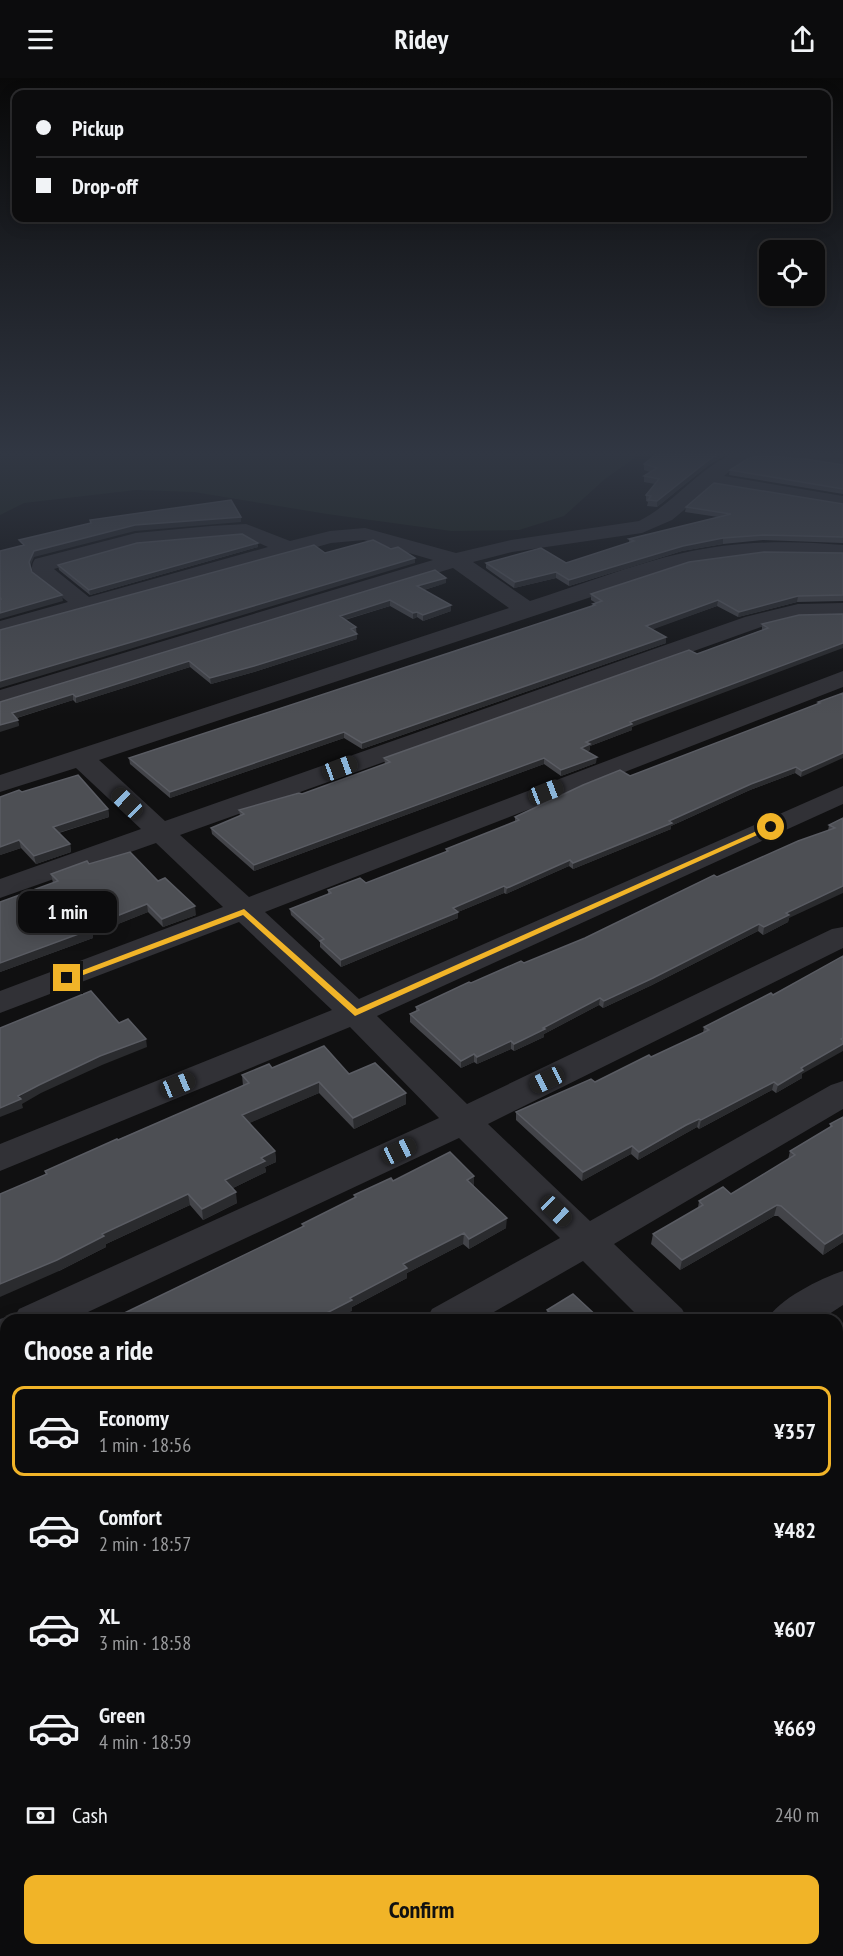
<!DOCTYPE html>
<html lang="en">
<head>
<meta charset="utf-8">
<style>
  :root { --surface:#0c0c0d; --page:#1a1a1b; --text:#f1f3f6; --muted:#9a9b9d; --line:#2c2c2e; --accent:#f1b428 }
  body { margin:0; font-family:"PT Sans Narrow",sans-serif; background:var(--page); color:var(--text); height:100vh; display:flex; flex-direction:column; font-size:22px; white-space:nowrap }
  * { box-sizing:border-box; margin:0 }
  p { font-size:20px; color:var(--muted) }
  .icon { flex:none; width:33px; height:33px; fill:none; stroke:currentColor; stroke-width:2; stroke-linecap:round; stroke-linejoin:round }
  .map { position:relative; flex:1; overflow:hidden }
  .panel { position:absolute; left:0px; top:1236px; width:843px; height:642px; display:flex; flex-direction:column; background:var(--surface); border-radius:18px 18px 0 0; box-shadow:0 3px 15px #0003,0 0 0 2px var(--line) }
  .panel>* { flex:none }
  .hud { position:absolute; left:12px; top:12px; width:819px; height:132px; border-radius:12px; box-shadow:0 3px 15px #0003,0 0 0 2px var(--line); display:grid; align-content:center; height:132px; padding:0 24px; background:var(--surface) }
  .buttons { position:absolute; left:759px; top:162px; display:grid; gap:12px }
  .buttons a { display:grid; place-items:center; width:66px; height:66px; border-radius:12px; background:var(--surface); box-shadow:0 3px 15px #0003,0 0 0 2px var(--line); font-size:30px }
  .end { position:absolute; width:27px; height:27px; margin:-14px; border:8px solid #f1b428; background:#111; box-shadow:0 0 0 3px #111 }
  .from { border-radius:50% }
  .bubble { position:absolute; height:42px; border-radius:12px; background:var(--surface); box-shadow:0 3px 15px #0003,0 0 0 2px var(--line); font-size:20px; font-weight:800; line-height:42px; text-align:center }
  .car { position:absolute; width:18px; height:36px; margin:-18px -9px; border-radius:8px; box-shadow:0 0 4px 2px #0007; background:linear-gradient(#222 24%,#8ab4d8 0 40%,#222 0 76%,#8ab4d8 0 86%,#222 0) }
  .hud b { display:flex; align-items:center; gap:21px; height:57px; font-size:22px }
  .hud b+b { border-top:2px solid var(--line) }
  .hud i { width:15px; height:15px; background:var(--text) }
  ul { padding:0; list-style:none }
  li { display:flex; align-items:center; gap:18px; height:90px; margin:0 12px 9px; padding:0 12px; border:3px solid transparent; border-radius:12px }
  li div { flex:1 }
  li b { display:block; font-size:22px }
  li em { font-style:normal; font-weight:800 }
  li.selected { border-color:var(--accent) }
  li>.icon { width:54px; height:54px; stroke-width:1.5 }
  h2 { padding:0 24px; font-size:27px; line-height:72px }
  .pay { display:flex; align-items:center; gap:15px; height:66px; padding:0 24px; font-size:22px }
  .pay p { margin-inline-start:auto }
  .primary-button { display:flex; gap:12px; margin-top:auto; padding:12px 24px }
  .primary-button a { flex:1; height:69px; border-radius:12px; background:var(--accent); color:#111; font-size:24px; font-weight:800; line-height:69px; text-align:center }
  header { display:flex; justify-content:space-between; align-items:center; height:78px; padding:0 24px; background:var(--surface); font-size:27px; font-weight:800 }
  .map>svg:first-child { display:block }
  .green { fill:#1c241d }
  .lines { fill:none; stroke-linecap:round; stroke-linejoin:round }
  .minor { fill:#313136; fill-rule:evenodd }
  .wall { fill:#434449 }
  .shaded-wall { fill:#2a2b2e }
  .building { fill:#4d4f54; stroke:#5a5c63; stroke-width:1.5 }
  .route { fill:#f1b428 }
</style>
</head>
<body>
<header><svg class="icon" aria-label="menu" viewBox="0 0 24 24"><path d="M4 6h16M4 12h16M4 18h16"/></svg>Ridey<svg class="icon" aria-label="share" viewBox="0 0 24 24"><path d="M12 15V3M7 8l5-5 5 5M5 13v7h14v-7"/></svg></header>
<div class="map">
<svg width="843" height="1878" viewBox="0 0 843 1878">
  <rect width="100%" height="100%" fill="#101011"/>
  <!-- green -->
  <path class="green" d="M0 374H643L605 401 564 438 519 452 451 453 327 436 194 414 136 412 24 425 0 437Z
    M6 1491V1872H345L348 1878H0V1494Z"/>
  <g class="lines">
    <!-- minor -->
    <path class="minor" d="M737 374 843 375V387C815 385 775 377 748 383 739 385 732 391 724 398L843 418V430L713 408 672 442 642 455 512 474 473 484 530 523C581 507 632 486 683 475 736 463 790 462 843 467V479L763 477 688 487 99 682 165 743 745 539 798 526 843 525V539L798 540 761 549 180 757 249 819 843 593V609L265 834 359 921 843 708V726L377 938 467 1026 832 851 843 849V870L488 1046 590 1143 831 1007 843 1003V1031L614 1166 682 1231 688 1242H642L583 1183 480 1242H426L432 1231 560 1160 459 1060 71 1242H6V1271L0 1273V1241L6 1239 13 1241 19 1231 439 1040 350 949 0 1093V1066L332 932 239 844 0 935V913L223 829 156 765 0 820V801L141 751 76 690 0 714V697L509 530 453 490 0 628V612L433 482 364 462 331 465 0 557V543L68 524 35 498C31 492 31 487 35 481L136 455 211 448 246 446 290 463 330 453 365 450 456 475 511 462 639 443C675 425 700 388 737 374ZM243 458 268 469 89 519 54 491 137 467Z
      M843 1193V1227L820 1242H767C777 1222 821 1200 843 1193Z
      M837 1398 843 1401V1444L837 1441Z
      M0 1437 6 1439V1513L0 1515Z
      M843 1662V1716L837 1719V1665Z
      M843 1848V1878H812L814 1872H837V1850Z
      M317 1872H374L376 1878H320Z
      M590 1872H652L649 1878H588Z"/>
  </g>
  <!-- wall -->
  <path class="wall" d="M726 377 710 386 657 429 647 428 648 424 646 423V417L655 406 644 404V398L650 394 644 392V386Z
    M843 387V416L729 397 730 392Z
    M843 426V465L763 462 723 466 682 473 569 508 556 500 514 510 486 490V485H566L629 465V461L718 439 685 434 686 429Z
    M258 469 90 517 59 492 58 487Z
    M843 475V523L797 524 738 539 717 528 652 551 666 565 362 671 344 660 170 720 130 686 129 680 593 528V526L596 525 591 522V516Z
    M446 505 424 512 451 533 423 543 417 539 413 541 390 528 345 542 356 549 357 561 254 594 211 606 190 589 76 625 73 622 17 640 19 648 0 624Z
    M843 536 632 649V652L590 668V672L587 673 596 685 561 698 544 686 254 793 212 756 211 750 240 738 239 732 302 716 385 686 384 680 697 576 762 552V546Z
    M843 615 801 699 795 695 750 712 671 748V751L573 791 569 788 506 816 504 815 458 834V840L341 889 320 869V864L291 837 290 831 328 816V812L366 805 446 774V771L515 744V739L630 698 818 626V624Z
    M22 714 108 731 109 739 59 755 70 766 71 774 36 786 21 770 0 777Z
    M843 740 789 840 788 844 763 857 758 853 652 907 603 930 599 927 544 956V959L514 973 511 971 477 986 474 984 461 990 410 944V936L416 934V929L471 905 524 885 585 860 717 799 828 753 829 747Z
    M89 786 158 803 196 837 163 849 148 834 93 856V860L0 894V824L53 805 51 796Z
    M704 949 802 996V1000L776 1015 772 1012 699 1051 697 1049 638 1082 631 1076 582 1103 516 1042V1034L595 1004 651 979 703 955Z
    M272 990 349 996 406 1015V1026L354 1051 319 1015 249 1045 275 1073 276 1084 265 1089 266 1094 233 1110 237 1125 203 1142 190 1127 106 1166V1169L59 1193 45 1093 243 1008 242 997Z
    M843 1039V1164L823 1177 778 1138H774L680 1192 651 1166 653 1156 698 1130 699 1123 731 1116 788 1082 790 1073 830 1049V1046Z
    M474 1098V1109L506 1150 469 1171 463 1166 407 1195V1200L352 1229V1233L303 1148 302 1146 355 1120 354 1117 393 1103Z
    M547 1232 601 1242H546Z"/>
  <!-- shaded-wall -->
  <path class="shaded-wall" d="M722 374H727L726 377 710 386 657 429V423L710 381Z
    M241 439V444L135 453 34 479 30 489 29 484 34 473 135 447Z
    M723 460V466L682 473 569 508V502L683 468Z
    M258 465V469L90 517 89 512Z
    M415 480V485L0 610V603Z
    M556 494V500L514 510 515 504Z
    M446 500V505L417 514V508Z
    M62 517 63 523 0 541V535Z
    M798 518 797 524 738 539 739 534Z
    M390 522V528L340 543V538Z
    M718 522 717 528 646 554V548Z
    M451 527V533L423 543V537Z
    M417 534V539L413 541V535Z
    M357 556V561L254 594 211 606 210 600Z
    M666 559V565L362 671V665Z
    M843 565V570L632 649V652L590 668V672L581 676V670L586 664 630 644Z
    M189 583 190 589 76 625V619Z
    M73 616V622L13 641 12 635Z
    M18 642 19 648 0 654V647Z
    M344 654V660L170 720V714Z
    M843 675V680L801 699 802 693Z
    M597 679 596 685 561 698V692Z
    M544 680V686L254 793V787Z
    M796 689 795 695 750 712 671 748V751L573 791V785L669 743 751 706Z
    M108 731 109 739 54 756 53 749Z
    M19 762 21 770 0 777V769Z
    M70 766 71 774 36 786 34 778Z
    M570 782 569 788 506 816 507 810Z
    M504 808V815L458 834V840L341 889V882L453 830Z
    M843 808V815L789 840 788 844 763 857 764 849 786 835Z
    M147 826 148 834 93 856V860L0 894V885Z
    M195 828 196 837 163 849 162 841Z
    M759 846 758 853 652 907 603 930 604 923Z
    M600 920 599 927 544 956V959L514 973V966L543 950Z
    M843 960V973L802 996V1000L776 1015 778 1007Z
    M146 961 147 969 102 987 41 1015 22 1026 23 1030 0 1039V1030L39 1007 100 978Z
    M511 963V971L477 986V979Z
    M474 976V984L461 990V983Z
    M319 1004V1015L243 1048 242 1037Z
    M774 1004 772 1012 699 1051 701 1042Z
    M406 1015V1026L354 1051 353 1040Z
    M699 1041 697 1049 638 1082 639 1074Z
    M632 1068 631 1076 582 1103 583 1094Z
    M275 1073 276 1084 265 1089 266 1094 227 1113 225 1102 261 1080Z
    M474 1098V1109L467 1102Z
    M236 1114 237 1125 203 1142 202 1131Z
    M188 1116 190 1127 106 1166V1169L59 1193 0 1219V1206L102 1156Z
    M777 1127 774 1138 680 1192 682 1182Z
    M507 1140 506 1150 469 1171V1161Z
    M464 1155 463 1166 407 1195V1200L352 1229V1233L334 1242H313L403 1186Z
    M843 1155V1164L823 1177 825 1166Z
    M6 1407V1419L2 1421 0 1410Z
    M843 1583V1591L837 1596V1587Z
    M843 1836V1842L837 1847 839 1839Z
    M816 1872H817L814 1878H808Z"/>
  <!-- building -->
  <path class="building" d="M659 374H722L710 381 657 423 648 422 651 418 646 417 659 401 644 398 657 390 644 386Z
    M764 378 806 381 843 387V411L730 392 749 380Z
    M714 405 843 426V459L764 457 723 460 683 468 569 502 556 494 515 504 486 485 541 470 566 485 634 463 629 461 731 436 686 429Z
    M231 422 241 439 135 447 34 473 29 484 32 494 62 517 0 535V521H1L0 519V473L24 467 19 462 91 445 90 442Z
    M242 456 258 465 89 512 58 487 137 465Z
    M373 462 391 471 398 469 415 480 0 603V552L314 467 325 475Z
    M764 474 843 475V517L798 518 739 534 718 522 646 548 666 559 362 665 344 654 170 714 129 680 595 527 593 526 602 523 591 516 689 484Z
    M435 492 446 500 417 508 451 527 423 537 417 534 413 535 390 522 340 538 356 549 351 551 357 556 254 588 210 600 189 583 76 619 73 616 12 635 18 642 0 647V624Z
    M843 536V565L630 644 632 646 586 664 590 666 581 670 597 679 561 692 544 680 254 787 211 750 244 736 239 732 299 715 302 716 390 684 384 680 689 572 697 576 768 550 762 546 799 537Z
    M843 615V675L802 693 796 689 751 706 669 743 672 745 573 785 570 782 507 810 504 808 453 830 458 834 341 882 320 863 324 861 290 831 331 815 328 812 360 800 366 805 448 773 446 771 519 742 515 739 583 707 620 692 630 698 820 625 818 624Z
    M78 697 108 731 53 749 70 766 34 778 19 762 0 769V719L19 712 22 714Z
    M843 740V808L786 835 789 837 764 849 759 846 653 900 604 923 600 920 543 950 545 951 514 966 511 963 477 979 474 976 461 983 410 936 419 932 416 929 469 904 471 905 521 883 524 885 585 860 714 797 717 799 798 763 835 750 829 747Z
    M130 774 158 803 165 800 195 828 162 841 147 826 89 849 92 851 0 885V824L58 803 51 796 87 783 89 786Z
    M843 878V960L841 961 843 962V966L801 990 803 992 778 1007 774 1004 701 1042 699 1041 686 1047 639 1074 632 1068 583 1094 516 1034 591 1001 595 1004 649 977 651 979 709 952 704 949 771 915 773 917Z
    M91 913 119 945 128 941 146 961 100 978 39 1007 18 1018 21 1021 0 1030V950Z
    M324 968 349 996 375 985 406 1015 353 1040 319 1004 242 1037 275 1073 261 1080 265 1083 225 1102 236 1114 202 1131 188 1116 102 1156 104 1158 57 1182 0 1206V1116L47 1096 45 1093 117 1061 118 1062 249 1005 242 997 269 986 272 990Z
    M843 1039V1155L825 1166 781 1128 777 1127 682 1182 653 1156 703 1127 699 1123 723 1109 731 1116 795 1077 790 1073 832 1048 830 1046Z
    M450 1074 474 1098 467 1102 507 1140 469 1161 464 1155 403 1186 407 1190 350 1220 352 1222 313 1242H110L304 1148 302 1146 356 1119 354 1117 391 1100 393 1103Z
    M573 1216 601 1242H557L547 1232Z
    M6 1293V1407L0 1410V1296Z
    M838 1511 843 1517V1583L837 1587V1512Z
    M843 1754V1836L839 1839V1854L837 1855V1759Z
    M712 1872H816L808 1878H705Z"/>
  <!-- sky -->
  <linearGradient id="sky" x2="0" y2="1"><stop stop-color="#090909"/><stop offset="0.59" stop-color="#313743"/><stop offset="1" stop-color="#313743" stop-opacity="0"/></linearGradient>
  <rect width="843" height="637" fill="url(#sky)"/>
  <!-- route -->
  <path class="route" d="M768 748 775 749 355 938 243 837 70 902 62 900 244 831 357 931Z"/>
</svg>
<div class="buttons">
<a><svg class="icon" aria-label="locate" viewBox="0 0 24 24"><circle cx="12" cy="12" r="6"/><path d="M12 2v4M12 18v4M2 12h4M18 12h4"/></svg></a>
</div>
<i class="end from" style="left:771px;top:749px"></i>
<i class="end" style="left:67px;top:900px"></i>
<div class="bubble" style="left:18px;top:813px;width:99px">1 min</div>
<i class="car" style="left:340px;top:690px;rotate:70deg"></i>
<i class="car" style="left:546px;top:714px;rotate:69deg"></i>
<i class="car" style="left:127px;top:725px;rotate:314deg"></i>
<i class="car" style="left:547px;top:1002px;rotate:244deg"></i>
<i class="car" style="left:178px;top:1007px;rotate:68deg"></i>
<i class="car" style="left:399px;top:1073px;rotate:65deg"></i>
<i class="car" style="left:556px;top:1133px;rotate:134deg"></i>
<div class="hud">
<b><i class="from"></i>Pickup</b>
<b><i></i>Drop-off</b>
</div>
<section class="panel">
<h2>Choose a ride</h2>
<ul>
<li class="selected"><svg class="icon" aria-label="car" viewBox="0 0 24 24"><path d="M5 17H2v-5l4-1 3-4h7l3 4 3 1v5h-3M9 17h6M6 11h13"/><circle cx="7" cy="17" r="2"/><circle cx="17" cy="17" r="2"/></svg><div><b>Economy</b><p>1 min · 18:56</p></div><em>¥357</em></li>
<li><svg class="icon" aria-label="car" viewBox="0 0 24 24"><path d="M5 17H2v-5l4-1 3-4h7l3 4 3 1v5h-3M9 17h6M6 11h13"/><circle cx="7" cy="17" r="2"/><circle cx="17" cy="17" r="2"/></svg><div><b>Comfort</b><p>2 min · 18:57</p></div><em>¥482</em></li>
<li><svg class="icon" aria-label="car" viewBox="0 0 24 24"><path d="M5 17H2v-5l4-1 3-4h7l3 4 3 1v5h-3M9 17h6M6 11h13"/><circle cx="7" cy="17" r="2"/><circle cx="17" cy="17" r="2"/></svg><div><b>XL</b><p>3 min · 18:58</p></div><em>¥607</em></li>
<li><svg class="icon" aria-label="car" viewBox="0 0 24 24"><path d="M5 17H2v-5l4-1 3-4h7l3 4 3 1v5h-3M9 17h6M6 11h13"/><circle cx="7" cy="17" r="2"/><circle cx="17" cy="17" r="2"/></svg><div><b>Green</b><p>4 min · 18:59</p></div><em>¥669</em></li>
</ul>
<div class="pay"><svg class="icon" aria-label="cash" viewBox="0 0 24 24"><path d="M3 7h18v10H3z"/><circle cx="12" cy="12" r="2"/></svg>Cash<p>240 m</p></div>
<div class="primary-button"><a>Confirm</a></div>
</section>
</div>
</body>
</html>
